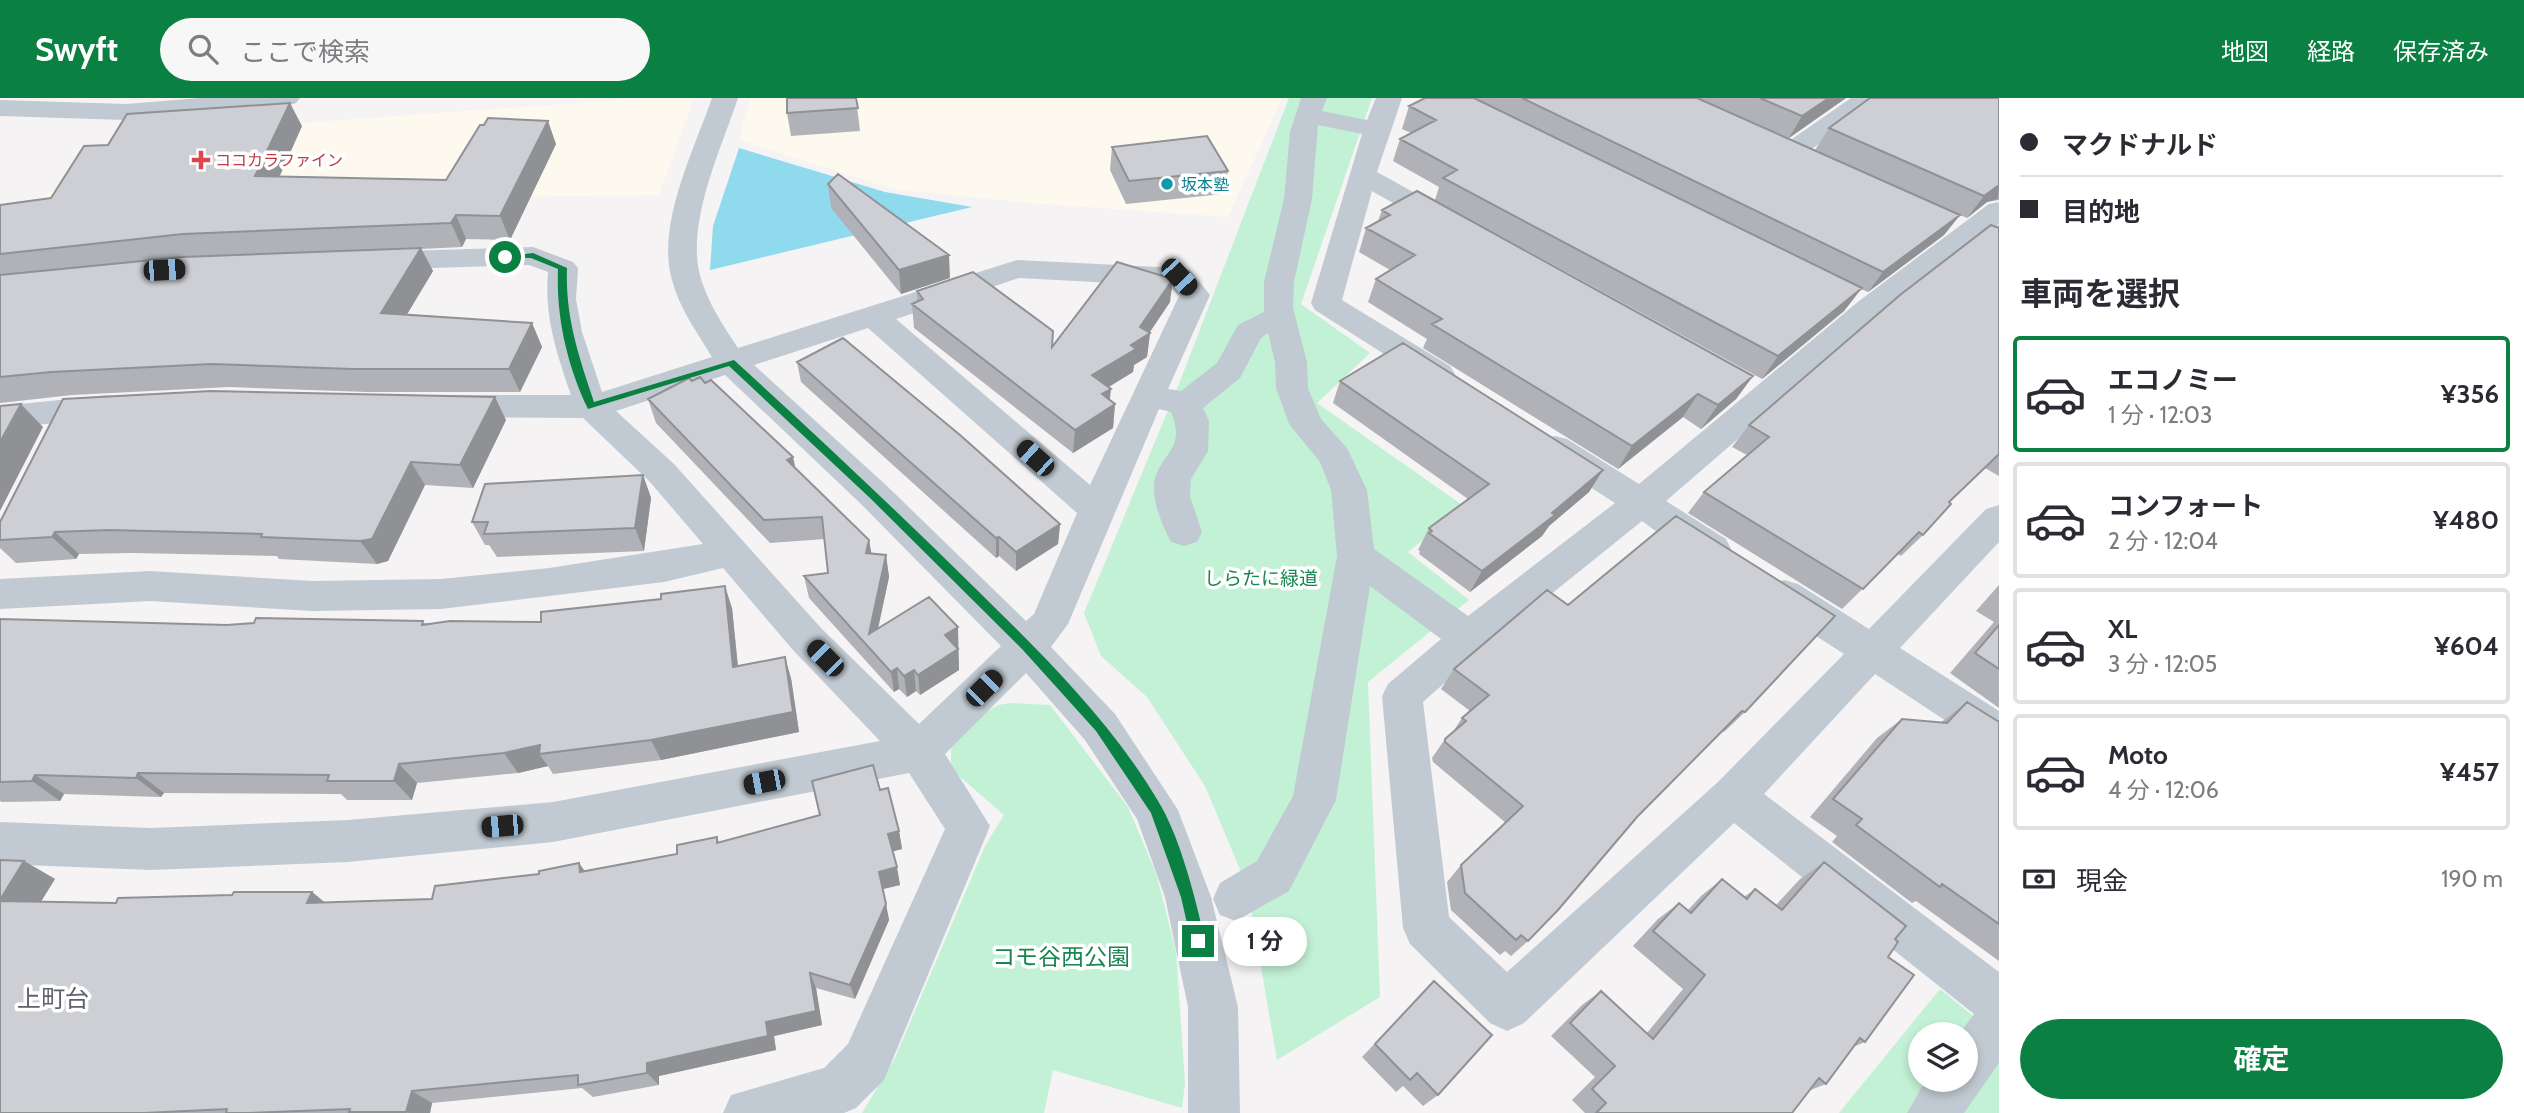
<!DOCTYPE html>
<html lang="ja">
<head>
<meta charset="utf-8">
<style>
  :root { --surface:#fff; --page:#f7f7f7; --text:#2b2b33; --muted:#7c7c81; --line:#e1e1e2; --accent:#0b8043 }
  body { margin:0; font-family:Cabin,"Noto Sans JP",sans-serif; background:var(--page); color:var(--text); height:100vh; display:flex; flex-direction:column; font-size:26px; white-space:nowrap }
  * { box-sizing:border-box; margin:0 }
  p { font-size:23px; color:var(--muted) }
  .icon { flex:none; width:38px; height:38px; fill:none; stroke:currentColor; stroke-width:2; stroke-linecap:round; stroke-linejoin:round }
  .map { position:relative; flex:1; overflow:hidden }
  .panel { display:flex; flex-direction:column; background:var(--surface); width:525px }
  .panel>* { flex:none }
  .hud { display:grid; align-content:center; height:154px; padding:0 21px; background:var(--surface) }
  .controls { position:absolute; left:1908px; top:924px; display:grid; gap:14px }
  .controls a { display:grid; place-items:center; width:70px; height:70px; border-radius:50%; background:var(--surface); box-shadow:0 4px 10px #0003; font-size:35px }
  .end { position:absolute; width:32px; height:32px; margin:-16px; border:9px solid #0b8043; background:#fff; box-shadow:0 0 0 4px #fff }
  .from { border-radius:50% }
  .bubble { position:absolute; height:49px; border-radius:24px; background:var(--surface); box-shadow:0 4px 10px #0003; font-size:23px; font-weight:700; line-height:49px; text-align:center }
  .car { position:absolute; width:21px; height:42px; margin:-21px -10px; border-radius:9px; box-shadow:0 0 5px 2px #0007; background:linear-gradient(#222 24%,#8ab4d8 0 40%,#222 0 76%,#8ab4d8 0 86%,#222 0) }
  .hud b { display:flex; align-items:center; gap:24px; height:66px; font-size:26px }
  .hud b+b { border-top:2px solid var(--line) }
  .hud i { width:18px; height:18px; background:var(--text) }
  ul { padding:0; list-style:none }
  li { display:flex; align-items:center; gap:21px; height:116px; margin:0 14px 10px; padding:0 7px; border:4px solid var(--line); border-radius:7px }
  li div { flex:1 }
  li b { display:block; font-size:26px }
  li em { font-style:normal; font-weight:700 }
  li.active { border-color:var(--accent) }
  li>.icon { width:63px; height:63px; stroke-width:1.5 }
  h2 { padding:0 21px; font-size:32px; line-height:84px }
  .pay { display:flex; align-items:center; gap:18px; height:77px; padding:0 21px; font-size:26px }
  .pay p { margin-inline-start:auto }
  .button { display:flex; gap:14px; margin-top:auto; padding:14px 21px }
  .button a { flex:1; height:80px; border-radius:42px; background:var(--accent); color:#fff; font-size:28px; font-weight:700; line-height:80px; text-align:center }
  header { display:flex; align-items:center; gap:42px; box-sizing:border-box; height:98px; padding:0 35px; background:var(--accent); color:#fff }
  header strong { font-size:33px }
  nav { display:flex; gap:38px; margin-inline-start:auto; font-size:24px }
  .search { width:490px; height:63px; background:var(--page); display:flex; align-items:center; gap:18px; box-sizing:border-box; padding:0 24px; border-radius:38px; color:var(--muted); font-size:26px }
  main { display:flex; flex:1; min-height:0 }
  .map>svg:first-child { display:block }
  .commercial { fill:#fdf9ef }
  .green { fill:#c3f1d5; fill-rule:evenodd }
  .water { fill:#90daee }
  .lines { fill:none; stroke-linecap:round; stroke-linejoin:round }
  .minor { fill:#c1cad2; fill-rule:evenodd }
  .wall { fill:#b0b2b7 }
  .shaded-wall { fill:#909195 }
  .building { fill:#cdcfd5; stroke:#909195; stroke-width:2 }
  .route { fill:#0b8043 }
  .health-dot { fill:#e0444e; stroke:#fff; stroke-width:2.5 }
  .culture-dot { fill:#0f9aa8; stroke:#fff; stroke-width:2.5 }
  .labels { text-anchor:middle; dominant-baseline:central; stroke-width:7; stroke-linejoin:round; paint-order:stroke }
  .far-health-label { font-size:16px; fill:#be3a42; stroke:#fff; text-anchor:start }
  .far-culture-label { font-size:16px; fill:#0d838f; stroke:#fff; text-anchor:start }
  .park-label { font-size:19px; fill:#17864f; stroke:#fff }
  .near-park-label { font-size:23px; fill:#17864f; stroke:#fff }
  .near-neighbourhood-label { font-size:24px; fill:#5f6368; stroke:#fff }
</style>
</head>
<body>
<header>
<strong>Swyft</strong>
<div class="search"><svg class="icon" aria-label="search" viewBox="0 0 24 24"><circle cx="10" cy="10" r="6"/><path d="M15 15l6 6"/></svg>ここで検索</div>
<nav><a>地図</a><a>経路</a><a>保存済み</a></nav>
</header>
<main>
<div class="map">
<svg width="1999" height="1015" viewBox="0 0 1999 1015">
  <rect width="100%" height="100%" fill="#f5f3f3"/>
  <!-- commercial -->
  <path class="commercial" d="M645 0H684L693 3 659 97 303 101 12 124 123 38Z
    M750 0H1282L1228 119 1031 105 893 91 739 42Z"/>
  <!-- green -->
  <path class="green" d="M1289 0H1372L1301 206 1370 255 1317 305 1465 409 1408 454 1469 502 1368 584 1380 899 1277 962 1247 788 1205 688 1147 599 1101 558 1084 515 1179 286Z
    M1011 605 1050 607 1128 709 1156 775 1176 853 1185 985 1182 1010 1053 972 1044 1015H862L895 960 985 748 1004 717 951 671V635L998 607Z
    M1940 891 1999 939V1015H1839ZM1920 936H1965V982H1920Z"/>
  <!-- water -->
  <path class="water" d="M739 50 885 94 972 109 710 172 713 128Z"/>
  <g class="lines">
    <!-- minor -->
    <path class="minor" d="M200 0H300L296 5 287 8 126 22 0 18V2L126 6Z
      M712 0H738C721 52 683 130 702 184 710 208 724 229 738 250L1017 162 1179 170 1190 172 1210 197 1168 291 1181 293 1217 265 1238 227 1264 214V184L1284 101 1290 34 1301 0H1327L1322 13 1367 22 1376 0H1402L1377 74 1460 120 1464 126 1460 132 1450 135 1440 132 1372 93 1342 202 1450 268 1455 276 1450 284 1439 287 1428 284 1315 212 1311 205 1362 36 1318 27 1312 101 1294 184 1293 210 1307 264 1308 290 1321 321 1347 350 1367 392 1374 451 1468 518 1615 405 1543 359 1538 350 1543 341 1555 338 1567 341 1639 386 1859 203 1989 106 1999 104V126L1881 217 1666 403 1726 441 1731 451 1726 461C1697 470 1665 439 1642 423L1483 551 1423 604 1449 819 1507 874 1718 684 1844 556 1770 508 1765 497 1770 486 1784 482 1798 486 1869 531 1986 411 1999 407V444L1900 550 1999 613V653L1984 648 1875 576 1764 696 1999 874V965L1964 1015H1907L1926 982H1965V936H1959L1974 916 1734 725 1524 925 1507 933 1490 925 1410 846 1403 830 1382 598 1388 586 1441 541 1370 488 1336 702 1289 793 1236 823 1220 817 1213 801 1220 785 1257 763 1293 698 1337 458 1331 392 1320 364 1289 326 1276 290 1275 264 1268 235 1261 240 1240 280 1203 310 1209 323 1208 353 1191 381 1190 398 1202 434 1197 444 1184 448 1171 444C1162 427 1150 399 1155 380 1163 355 1186 349 1171 314L1159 311 1068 526 1051 549 1115 616 1178 712 1211 799 1238 909 1240 1015H1188V909L1165 799 1137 721 1085 642 1026 575 945 656 990 728 884 982 856 1010 844 1015H723L731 997 824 970 848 946 945 731 909 675 553 744 348 764 151 772 0 766V724L151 730 348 722 553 704 880 643 793 552 723 470 664 484 441 511 312 513 150 503 0 511V481L150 473 312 483 441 481 549 470 703 446 650 384 583 320 446 319 434 316 429 308 434 300 446 297H571C557 256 544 219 548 174L529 167 373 172 363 169 358 163 363 157 373 154 533 149 573 164 578 170 576 201 582 234 602 294 712 259C697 234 679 210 672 182 656 127 694 52 712 0ZM1019 180 1170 188 1179 198 1090 387 896 221ZM868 230 1077 415 1034 516 1026 523 887 388 754 267ZM725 277 861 406 1001 548 919 626 821 530 674 366 616 313Z
      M1851 0H1880L1800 60H1782L1778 54 1782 48Z
      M109 297 121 300 126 308 121 316 0 332V308Z"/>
  </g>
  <!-- wall -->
  <path class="wall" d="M856 0 860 33 791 38 787 15Z
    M1475 0H1697L1815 52 1829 30 1999 0V102L1987 104 1967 120 1960 117 1944 137 1868 194 1861 191 1844 213 1762 281 1435 102 1439 89 1393 63 1400 41 1411 35 1402 31 1409 8Z
    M1698 0H1846L1789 40Z
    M302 28 280 78 446 82 556 46 510 142 466 141 462 149 421 151 433 173 407 216 532 225 542 249 520 294H367L229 289 72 297 0 305V107L51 100 108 47Z
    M1112 49 1228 73 1223 96 1126 106 1110 72Z
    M828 86 950 180 901 196 831 110Z
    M1382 112 1753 278 1736 301 1701 331 1683 319 1618 371 1423 250 1427 241 1368 204 1376 181 1390 172 1359 154 1366 130 1378 123Z
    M1999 127V378L1985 370 1949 404 1923 437 1901 458 1898 456 1842 511 1688 415 1704 394 1747 357 1732 349 1749 327Z
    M917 193 1052 249 1170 204 1149 234 1150 235 1147 259 1134 267 1133 274 1109 289 1110 303 1115 306 1113 330 1073 355 914 230 912 206 917 204Z
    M797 264 1060 426 1058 446 1016 473 999 458 996 460 801 284Z
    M692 283 705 285 795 370 869 442 871 456 886 457 889 479 878 530 960 550 958 551 959 572 920 597 916 593 907 599 899 591 894 594 809 500 804 478 828 475 825 441 770 445 656 325 648 301Z
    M1340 283 1603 372 1589 394 1549 428 1542 438 1470 494 1419 456 1420 453 1418 452 1429 430 1468 401 1333 305Z
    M506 322 473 390 425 387 388 463 377 466 279 461 277 458 132 455 79 456 76 461 16 465 0 450V424Z
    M643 377 651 400 644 453 497 459 489 447H485L472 424Z
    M1999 487V610L1950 575 1994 524 1976 513Z
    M1568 507 1745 614 1724 634 1722 633 1637 719 1528 843 1511 858 1505 853 1500 857 1451 812 1447 784 1461 767 1506 725 1433 664 1432 660 1445 641 1452 635 1462 620 1470 613 1441 591 1454 571Z
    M732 510 738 568 791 580 799 634 661 662 553 676 548 668 518 675 417 685 412 702H347L341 696 164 695 161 699 64 696 60 703 2 704 0 703V521L227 527 541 524Z
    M1967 604 1999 624V863L1916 803 1912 805 1832 744 1837 738 1810 719 1877 640 1902 621 1940 625Z
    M880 692 899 733 902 751 892 753 900 787 883 791 889 822 855 901 816 890 822 927 774 938 776 952 659 978V987L593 999 582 990 432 1005 430 1015H0L24 763 55 781 40 804 116 805 312 794 325 805 432 801 677 756 717 739 719 744 820 717Z
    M1824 764 1895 841 1888 859 1865 944 1853 949 1826 986 1808 993 1792 1015H1585L1572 1002 1595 979 1551 938 1582 907 1601 893 1647 935 1683 891 1633 848 1658 821 1679 805 1688 812 1701 798 1722 781 1744 799 1755 791 1776 807 1800 781Z
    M1434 883 1438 997 1423 1008 1403 988 1396 994 1362 959Z"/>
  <!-- shaded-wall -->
  <path class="shaded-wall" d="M1829 0H1846L1789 40 1802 18Z
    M290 5 302 28 269 101 255 78Z
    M548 23 556 46 510 142 500 118Z
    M1999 87 1998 101 1987 104 1967 120 1984 98Z
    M456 117 466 141 462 149 451 125Z
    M1960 117 1944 137 1868 194 1883 174Z
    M421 150 433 173 394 238 381 215Z
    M949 157 950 180 901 196 899 172Z
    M1173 181 1170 204 1148 237 1150 235 1147 259 1134 267 1133 274 1090 300 1092 277 1131 247 1140 229Z
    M1862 190 1844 213 1762 281 1778 258Z
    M532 225 542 249 520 294 509 271Z
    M1753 278 1736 301 1701 331 1718 307Z
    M1111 291 1109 310 1115 306 1113 330 1073 355 1075 332 1102 296Z
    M1698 296 1683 319 1618 371 1632 348Z
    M495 299 506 322 473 390 460 367Z
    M21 306 43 329 0 413V344Z
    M793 359 798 382 787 362Z
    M411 364 425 387 388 463 377 466 360 443Z
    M1603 372 1589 394 1549 428 1542 438 1470 494 1482 473Z
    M643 377 651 400 644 453 635 430Z
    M1060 426 1058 446 1016 473V454Z
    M55 434 79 456 76 461 52 439Z
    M999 439V458L996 460V440Z
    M869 442 873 464 866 455Z
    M886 457 889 479 873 554 869 536Z
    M725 488 732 510 740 590 733 569Z
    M958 529 959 572 920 597 918 577 945 537Z
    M785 559 791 580 799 634 661 662 651 642Z
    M897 570 899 591 894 594 891 574Z
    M914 572 916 593 907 599 904 578Z
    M540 647 539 656 548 668 518 675 504 655Z
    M399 666 417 685 412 702 394 683Z
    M138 675 164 695 161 699 136 680Z
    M35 677 64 696 60 703 32 683Z
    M899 733 902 751 891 754 888 736Z
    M24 763 55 781 31 820 0 804V802Z
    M579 765 592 783 580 774Z
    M897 769 900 787 883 791 879 774Z
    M312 794 333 811 307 805Z
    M886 806 889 822 855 901 850 887Z
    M810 875 816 890 822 927 774 938 776 952 659 978V987L647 975V965L766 924Z
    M412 993 432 1005 430 1015H409L406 1014Z"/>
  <!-- building -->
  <path class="building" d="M787 0H856L858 10 787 15Z
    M1425 0H1474L1862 190 1778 258 1443 80 1457 72 1400 41 1436 22 1409 8Z
    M1522 0H1697L1960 117 1883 174Z
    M1760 0H1829L1802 18Z
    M1870 0H1999V87L1984 98 1829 30Z
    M290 5 255 78 446 82 480 27H484L488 20 548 23 500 118 456 117 451 125 183 136 0 156V107L51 100 84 48 108 47 127 16Z
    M1207 38 1228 73 1129 83 1112 49Z
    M838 76 949 157 899 172 828 86Z
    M1417 93 1753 278 1718 307 1698 296 1632 348 1432 226 1442 221 1376 181 1415 157 1366 130 1390 117 1382 112Z
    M1991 127 1999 130V356L1949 404 1951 406 1923 437 1919 434 1863 491 1704 394 1769 339 1749 327 1900 197Z
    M421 150 381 215 532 225 509 271H353L211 266 51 274 0 279V177L183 159Z
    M1117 164 1173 181 1140 229 1150 235 1131 247 1136 251 1092 277 1111 291 1102 296 1115 306 1075 332 912 206 923 201 917 193 973 174 1053 233 1052 249Z
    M843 240 960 337 1060 426 1016 454 999 439 996 440 797 264Z
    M1403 245 1603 372 1552 415 1555 417 1482 473 1429 435 1432 433 1429 430 1489 386 1340 283Z
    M700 279 705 285 711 282 793 359 787 362 869 442 866 455 886 457 869 536 929 499 958 529 945 537 958 551 918 577 914 572 904 578 897 570 891 574 804 478 828 475 822 419 764 422 648 301 689 280 692 283Z
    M211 293 495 299 460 367 411 364 372 441 360 443 261 439 262 436 109 432 55 434 52 439 0 442V424L63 301Z
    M21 306 0 344V308Z
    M643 377 635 430 484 436 488 424H472L485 386Z
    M1676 418 1835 518 1745 614 1742 613 1637 719 1558 812 1528 843 1521 837 1516 842 1465 795 1461 767 1523 708 1445 644V641L1466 623 1462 620 1489 597 1454 571 1547 492 1568 507Z
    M725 488 733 569 785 559 793 614 651 642 539 656 540 647 504 655 399 666 394 683H327L329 677 138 675 136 680 35 677 32 683 0 684V521L227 527 254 525 256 520 423 523 422 527 450 523 541 524V514L661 501V496Z
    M1999 527V571L1975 555Z
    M1967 604 1999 624V826L1942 786 1940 789 1856 727 1862 721 1833 701 1902 621 1947 625Z
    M873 667 880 692 888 690 899 733 888 736 897 769 879 774 886 806 850 887 810 875 816 913 766 924 768 938 647 965V975L578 987V977L412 993 406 1014H349L350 1011 249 1015H226L227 1011 144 1015H0V803L116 805 118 800 232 797 234 794H312L307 805 432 801 435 788 539 776V773L579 765 580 774 677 756V747L717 739V745L820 717 812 683Z
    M0 762 24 763 0 802Z
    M1824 764 1906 828 1895 841 1898 844 1888 859 1914 877 1865 944 1860 940 1826 986 1819 980 1792 1015H1596L1606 1005 1592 991 1615 968 1570 925 1601 893 1653 941 1705 877 1653 833 1679 805 1691 815 1722 781 1747 801 1755 791 1782 812Z
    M1434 883 1492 937 1438 997 1417 975 1410 982 1375 946Z"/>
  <!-- route -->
  <path class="route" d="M533 155 567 170C565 219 579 259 594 304L734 262C816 337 897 413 976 491 1043 557 1113 625 1161 708 1181 743 1196 802 1205 843L1203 848H1193L1191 843 1181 799 1151 715 1096 633 1022 551 870 400 729 268 588 311C567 267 556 219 558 171L531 160 501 159Z"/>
  <!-- markers -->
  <path class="health-dot" d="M197.5 51.5h7v7h7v7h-7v7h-7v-7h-7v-7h7z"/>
  <circle class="culture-dot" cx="1167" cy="86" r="7"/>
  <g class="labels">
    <!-- far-health labels -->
    <g class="far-health-label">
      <text x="215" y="62">ココカラファイン</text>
    </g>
    <!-- far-culture labels -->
    <g class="far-culture-label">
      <text x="1181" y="86">坂本塾</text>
    </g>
    <!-- park labels -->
    <g class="park-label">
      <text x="1261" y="480">しらたに緑道</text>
    </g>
    <!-- near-park labels -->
    <g class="near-park-label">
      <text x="1061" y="859">コモ谷西公園</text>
    </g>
    <!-- near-neighbourhood labels -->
    <g class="near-neighbourhood-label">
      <text x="53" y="900">上町台</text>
    </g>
  </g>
</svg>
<div class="controls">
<a><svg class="icon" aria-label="layers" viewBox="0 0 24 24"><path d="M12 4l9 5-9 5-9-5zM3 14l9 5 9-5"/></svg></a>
</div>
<i class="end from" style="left:505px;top:159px"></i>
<i class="end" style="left:1198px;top:843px"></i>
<div class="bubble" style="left:1223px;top:819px;width:84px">1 分</div>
<i class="car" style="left:164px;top:172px;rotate:87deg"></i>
<i class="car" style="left:1179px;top:179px;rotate:137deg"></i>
<i class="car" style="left:1035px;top:360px;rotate:312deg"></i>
<i class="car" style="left:825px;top:560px;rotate:315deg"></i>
<i class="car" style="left:984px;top:590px;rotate:45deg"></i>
<i class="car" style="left:764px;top:684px;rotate:259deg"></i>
<i class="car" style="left:502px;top:728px;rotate:265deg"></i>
</div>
<section class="panel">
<div class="hud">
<b><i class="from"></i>マクドナルド</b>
<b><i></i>目的地</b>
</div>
<h2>車両を選択</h2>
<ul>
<li class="active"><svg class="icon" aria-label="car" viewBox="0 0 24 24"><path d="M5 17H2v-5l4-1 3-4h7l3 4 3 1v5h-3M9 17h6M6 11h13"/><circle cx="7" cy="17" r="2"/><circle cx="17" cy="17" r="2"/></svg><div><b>エコノミー</b><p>1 分 · 12:03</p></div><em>¥356</em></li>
<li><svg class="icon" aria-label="car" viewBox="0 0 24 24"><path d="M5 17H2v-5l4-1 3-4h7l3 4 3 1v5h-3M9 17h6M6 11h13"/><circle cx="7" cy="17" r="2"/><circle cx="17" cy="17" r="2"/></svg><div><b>コンフォート</b><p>2 分 · 12:04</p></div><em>¥480</em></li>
<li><svg class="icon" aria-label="car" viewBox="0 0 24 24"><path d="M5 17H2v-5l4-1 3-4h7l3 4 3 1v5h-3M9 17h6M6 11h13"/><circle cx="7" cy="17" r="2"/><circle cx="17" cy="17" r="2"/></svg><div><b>XL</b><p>3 分 · 12:05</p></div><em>¥604</em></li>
<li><svg class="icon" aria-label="car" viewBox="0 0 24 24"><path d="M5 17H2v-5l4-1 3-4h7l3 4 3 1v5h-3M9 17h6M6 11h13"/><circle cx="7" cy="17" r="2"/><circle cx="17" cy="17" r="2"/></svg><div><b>Moto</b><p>4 分 · 12:06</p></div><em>¥457</em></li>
</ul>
<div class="pay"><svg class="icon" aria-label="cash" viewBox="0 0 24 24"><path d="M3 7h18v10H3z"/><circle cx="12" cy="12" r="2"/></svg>現金<p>190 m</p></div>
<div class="button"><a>確定</a></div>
</section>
</main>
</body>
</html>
